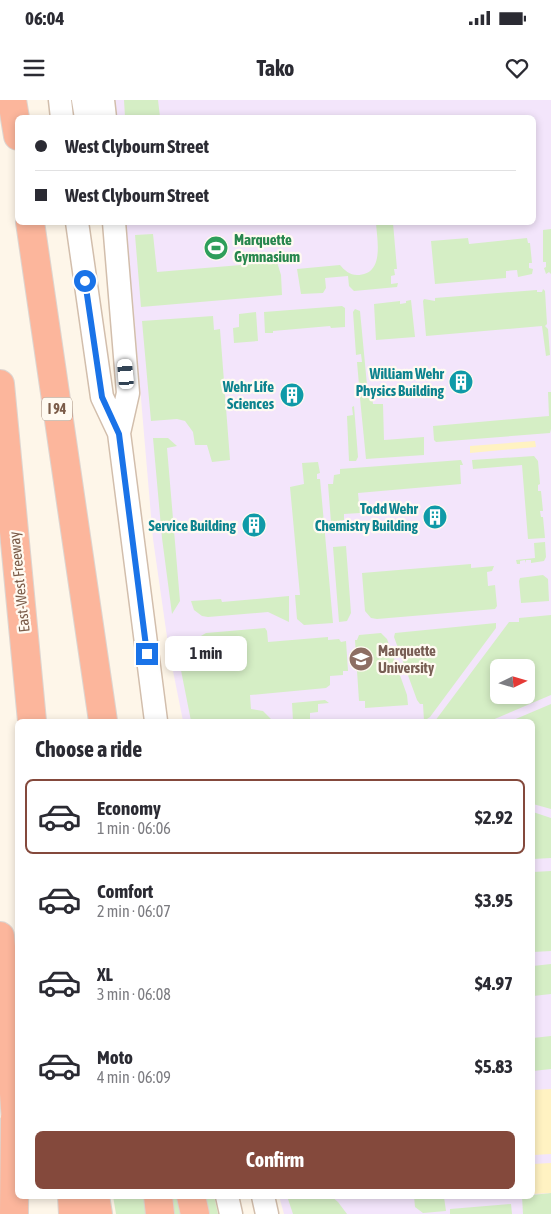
<!DOCTYPE html>
<html lang="en">
<head>
<meta charset="utf-8">
<style>
  :root { --surface:#fff; --page:#f2f2f3; --text:#2b2b33; --muted:#7c7c81; --line:#e1e1e2; --accent:#84493c }
  body { margin:0; font-family:"Asap Condensed",sans-serif; background:var(--page); color:var(--text); height:100vh; display:flex; flex-direction:column; font-size:19px; white-space:nowrap }
  * { box-sizing:border-box; margin:0 }
  p { font-size:16px; color:var(--muted) }
  .icon { flex:none; width:28px; height:28px; fill:none; stroke:currentColor; stroke-width:2; stroke-linecap:round; stroke-linejoin:round }
  .map { position:relative; flex:1; overflow:hidden }
  .drawer { position:absolute; left:15px; top:619px; width:520px; height:480px; display:flex; flex-direction:column; background:var(--surface); border-radius:8px; box-shadow:0 2px 8px #0003 }
  .drawer>* { flex:none }
  .banner { position:absolute; left:15px; top:15px; width:521px; height:110px; border-radius:8px; box-shadow:0 2px 8px #0003; display:grid; align-content:center; height:110px; padding:0 20px; background:var(--surface) }
  .needle { width:32px; rotate:85deg }
  .tools { position:absolute; left:490px; top:559px; display:grid; gap:10px }
  .tools a { display:grid; place-items:center; width:45px; height:45px; border-radius:8px; background:var(--surface); box-shadow:0 2px 8px #0003; font-size:25px }
  .end { position:absolute; width:22px; height:22px; margin:-11px; border:6px solid #1a73e8; background:#fff; box-shadow:0 0 0 2px #fff }
  .from { border-radius:50% }
  .bubble { position:absolute; height:35px; border-radius:8px; background:var(--surface); box-shadow:0 2px 8px #0003; font-size:16px; font-weight:700; line-height:35px; text-align:center }
  .car { position:absolute; width:15px; height:30px; margin:-15px -8px; border-radius:6px; box-shadow:0 0 4px 1px #0007; background:linear-gradient(#fff 24%,#345 0 40%,#fff 0 76%,#345 0 86%,#fff 0) }
  .banner b { display:flex; align-items:center; gap:18px; height:48px; font-size:19px }
  .banner b+b { border-top:1px solid var(--line) }
  .banner i { width:12px; height:12px; background:var(--text) }
  ul { padding:0; list-style:none }
  li { display:flex; align-items:center; gap:15px; height:75px; margin:0 10px 8px; padding:0 10px; border:2px solid transparent; border-radius:8px }
  li div { flex:1 }
  li b { display:block; font-size:19px }
  li em { font-style:normal; font-weight:700 }
  li.on { border-color:var(--accent) }
  li>.icon { width:45px; height:45px; stroke-width:1.5 }
  h2 { padding:0 20px; font-size:22px; line-height:60px }
  .button { display:flex; gap:10px; margin-top:auto; padding:10px 20px }
  .button a { flex:1; height:58px; border-radius:8px; background:var(--accent); color:#fff; font-size:20px; font-weight:700; line-height:58px; text-align:center }
  .status { display:flex; justify-content:space-between; align-items:center; height:35px; padding:0 25px; background:var(--surface); direction:ltr }
  .status svg { height:14px; fill:currentColor }
  header { display:flex; justify-content:space-between; align-items:center; height:65px; padding:0 20px; background:var(--surface); font-size:22px; font-weight:700 }
  .map>svg:first-child { display:block }
  .education { fill:#f3e5fb; fill-rule:evenodd }
  .green { fill:#d5eec5; fill-rule:evenodd }
  .sand { fill:#fff2c2 }
  .lines { fill:none; stroke-linecap:round; stroke-linejoin:round }
  .tertiary-casing { stroke:#d2beac; stroke-width:25 }
  .motorway-casing { stroke:#ddd5d0; stroke-width:30 }
  .tertiary { stroke:#fff; stroke-width:22 }
  .motorway { stroke:#fcb69c; stroke-width:28 }
  .motorway-bridge-casing { stroke:#ddd5d0; stroke-width:30; stroke-linecap:butt }
  .motorway-bridge { stroke:#fcb69c; stroke-width:28 }
  .route { stroke:#1a73e8; stroke-width:6 }
  .labels { text-anchor:middle; dominant-baseline:central; stroke-width:4.5; stroke-linejoin:round; paint-order:stroke }
  .shield { fill:#fffaf1; stroke:#a38b7b; stroke-width:1 }
  .shield-label { font-size:14px; font-weight:bold; fill:#7b5c49 }
  .leisure-label { font-size:15px; font-weight:bold; fill:#27864d; stroke:#fffaf1; text-anchor:start }
  .culture-label { font-size:15px; font-weight:bold; fill:#0d838f; stroke:#fffaf1; text-anchor:end }
  .street-label { font-size:15px; fill:#7b5c49; stroke:#fffaf1 }
  .education-label { font-size:15px; font-weight:bold; fill:#785e54; stroke:#fffaf1; text-anchor:start }
</style>
</head>
<body>
<div class="status"><b>06:04</b><svg viewBox="0 0 49 12"><path d="M0 12V9h3v3zM5 12V6h3v6zM10 12V3h3v9zM15 12V0h3v12zM26 1h20v11H26zM47 4h2v5h-2z"/></svg></div>
<header><svg class="icon" aria-label="menu" viewBox="0 0 24 24"><path d="M4 6h16M4 12h16M4 18h16"/></svg>Tako<svg class="icon" aria-label="heart" viewBox="0 0 24 24"><path d="M12 20l-8-8c-3-5 5-10 8-4 3-6 11-1 8 4z"/></svg></header>
<div class="map">
<svg width="551" height="1114" viewBox="0 0 551 1114">
  <rect width="100%" height="100%" fill="#fef6e9"/>
  <!-- education -->
  <path class="education" d="M115 0H551V1114H284L279 1096H532V621H183L169 551 153 439 126 123 534 122V18H117ZM499 568H526V595H499Z"/>
  <!-- green -->
  <path class="green" d="M124 0H158L160 17H125Z
    M376 123H393L397 169H394L395 175 391 176V184L398 183 397 187 354 191 349 186 348 176 325 178 326 188 323 193 301 194 297 169 340 165C344 170 350 175 357 175 385 175 377 140 376 123Z
    M551 129V174L549 172 546 174 544 168 546 167V162H543V130Z
    M153 134 157 172 277 162 281 175 282 195 141 207 135 135Z
    M468 138 469 144 527 138 528 143H530L532 163H529V168L533 169 532 174 518 177 517 170 506 171V178L435 184 431 141Z
    M543 189 545 191 547 224 545 226 548 229 550 255 546 256 542 226 426 236 423 201 424 199 435 201V198L537 190V192H542Z
    M411 200 415 237 376 240 374 204 400 201V204L406 203V201Z
    M342 206 345 208V227L331 228 330 226 273 231V233H265L264 212Z
    M355 209 360 211 367 285H359L357 262H362L361 254 356 255 353 212Z
    M256 212 258 241 234 243 233 228 239 227V214Z
    M213 216 214 230 220 229 230 360 212 362 207 345H195L193 332 185 321 177 319 151 321 142 221Z
    M371 287 373 304H383L384 340 424 337V355L366 359 359 288Z
    M548 292H551V329L550 333 436 342 434 340 433 326 549 316Z
    M354 306 358 357 356 361H349L347 316 353 315 352 307Z
    M153 338H168L177 346 167 348 180 501 172 514 162 438Z
    M534 356 538 361 540 384 538 385V391H541L543 411H540L541 417H543L545 438 528 439 522 365 473 369 472 360Z
    M461 360 463 365H460L461 384 358 393 360 413 344 414V420L331 422 328 384H333L334 375 340 374V369Z
    M318 362 320 373 317 374V379H320L333 523 304 525 297 519 295 495H300L290 387 304 384 302 363Z
    M545 442 546 457 544 461 531 463V460H526L525 463V460L520 461V464H517L516 460 535 458 534 443Z
    M346 446 351 513 347 521 339 522 333 447Z
    M471 464V468L494 466 492 471 487 472 488 486 495 485 497 506 495 509 377 519 371 518 365 511 362 473Z
    M543 475 548 479 549 501 521 503 519 481 520 478Z
    M289 496V522L268 512 208 517 202 516 194 510 191 501 221 499 222 502Z
    M551 515V595L490 621H435L509 522H519V518ZM499 568H526V595H499Z
    M496 523V528L430 617 424 621 423 604H420L417 600 394 537 395 533Z
    M265 528 267 531 268 542 328 537V540L339 539 341 542 346 541 348 571H343V575L330 576V585L326 588 250 595 251 609 263 611 273 621H191L177 550 206 533Z
    M381 533 387 539 407 595 408 605 365 608V601H359L355 540H357L359 535Z
    M325 600 329 603 318 604V612L310 613V621H293L292 603Z
    M551 604V709L533 704 532 621H511Z
    M533 712 551 718V758L533 759Z
    M551 771V851L533 852V772Z
    M551 864V894L533 896V866Z
    M551 936V969L533 971V938Z
    M551 1093V1114H523L522 1096Z
    M113 1096H214L218 1114H116Z
    M287 1096H331L338 1102 347 1114H293Z
    M414 1096H424L425 1099 444 1097 446 1111 423 1113 415 1107Z
    M511 1104 512 1114H450V1109Z"/>
  <!-- sand -->
  <path class="sand" d="M535 341 536 347 470 353V346Z
    M551 989V1054L533 1055V990Z
    M551 1063V1093L533 1094V1064Z"/>
  <g class="lines">
    <defs>
      <path id="tertiary" d="M60 0 62 18
        M83 0 86 18
        M103 0 105 18
        M77 122 102 297 119 333 156 621
        M114 122 128 293 119 333
        M227 1096 231 1114
        M263 1096 267 1114"/>
      <path id="motorway" d="M12 0 18 36
        M30 122 103 621
        M0 284 32 621
        M0 836 12 965
        M72 1096 73 1114
        M95 1096 98 1114
        M158 1096 160 1114
        M191 1096 195 1114"/>
    </defs>
    <!-- tertiary casing -->
    <use href="#tertiary" class="tertiary-casing"/>
    <!-- motorway casing -->
    <use href="#motorway" class="motorway-casing"/>
    <!-- tertiary -->
    <use href="#tertiary" class="tertiary"/>
    <!-- motorway -->
    <use href="#motorway" class="motorway"/>
    <defs>
      <path id="motorway-bridge" d="M12 965 17 1036
        M14 1114 15 1018"/>
    </defs>
    <!-- motorway-bridge casing -->
    <use href="#motorway-bridge" class="motorway-bridge-casing"/>
    <!-- motorway-bridge -->
    <use href="#motorway-bridge" class="motorway-bridge"/>
  </g>
  <g class="lines">
    <!-- route -->
    <path class="route" d="M85 181 102 297 119 334 147 554"/>
  </g>
  <!-- icons -->
  <defs>
    <symbol id="stadium-disc" viewBox="-11 -11 22 22"><circle r="9.5" fill="#2e9e5b" stroke="#fffaf1"/><path d="M0-5a6.5 5 0 1 0 0 10a6.5 5 0 1 0 0-10ZM-3.5-1.8h7v3.6h-7Z" fill="#fff"/></symbol>
    <symbol id="building-disc" viewBox="-11 -11 22 22"><circle r="9.5" fill="#0f9aa8" stroke="#fffaf1"/><path d="M-4-6H4V6H1V3H-1V6H-4ZM-2.5-4.3h1.7v1.8h-1.7ZM.8-4.3h1.7v1.8H.8ZM-2.5-1h1.7V.8h-1.7ZM.8-1h1.7V.8H.8Z" fill="#fff"/></symbol>
    <symbol id="university-disc" viewBox="-11 -11 22 22"><circle r="9.5" fill="#8d6e63" stroke="#fffaf1"/><path d="M0-5L7-2L0 1L-7-2ZM-4 1L0 2.5L4 1V4Q0 6-4 4Z" fill="#fff"/></symbol>
  </defs>
  <g fill-rule="evenodd">
    <use href="#stadium-disc" x="202" y="134" width="28" height="28"/>
    <use href="#building-disc" x="447" y="268" width="28" height="28"/>
    <use href="#building-disc" x="278" y="281" width="28" height="28"/>
    <use href="#building-disc" x="421" y="403" width="28" height="28"/>
    <use href="#building-disc" x="240" y="411" width="28" height="28"/>
    <use href="#university-disc" x="347" y="545" width="28" height="28"/>
  </g>
  <g class="labels">
    <!-- shield labels -->
    <rect class="shield" x="42" y="297.5" width="30" height="23" rx="4"/>
    <g class="shield-label">
      <text x="57" y="309">I 94</text>
    </g>
    <!-- leisure labels -->
    <g class="leisure-label">
      <text x="234" y="139">Marquette<tspan x="234" dy="17">Gymnasium</tspan></text>
    </g>
    <!-- culture labels -->
    <g class="culture-label">
      <text x="444" y="273">William Wehr<tspan x="444" dy="17">Physics Building</tspan></text>
      <text x="274" y="286">Wehr Life<tspan x="274" dy="17">Sciences</tspan></text>
      <text x="418" y="408">Todd Wehr<tspan x="418" dy="17">Chemistry Building</tspan></text>
      <text x="236" y="425">Service Building</text>
    </g>
    <!-- street labels -->
    <g class="street-label">
      <text transform="translate(19 482) rotate(-96)">East-West Freeway</text>
    </g>
    <!-- education labels -->
    <g class="education-label">
      <text x="378" y="550">Marquette<tspan x="378" dy="17">University</tspan></text>
    </g>
  </g>
</svg>
<div class="tools">
<a><svg class="needle" viewBox="-14 -14 28 28"><path d="M0-13l5 13h-10z" fill="#e53935"/><path d="M0 13l5-13h-10z" fill="#7c7c81"/></svg></a>
</div>
<i class="end from" style="left:85px;top:181px"></i>
<i class="end" style="left:147px;top:554px"></i>
<div class="bubble" style="left:165px;top:536px;width:82px">1 min</div>
<i class="car" style="left:126px;top:274px;rotate:355deg"></i>
<div class="banner">
<b><i class="from"></i>West Clybourn Street</b>
<b><i></i>West Clybourn Street</b>
</div>
<section class="drawer">
<h2>Choose a ride</h2>
<ul>
<li class="on"><svg class="icon" aria-label="car" viewBox="0 0 24 24"><path d="M5 17H2v-5l4-1 3-4h7l3 4 3 1v5h-3M9 17h6M6 11h13"/><circle cx="7" cy="17" r="2"/><circle cx="17" cy="17" r="2"/></svg><div><b>Economy</b><p>1 min · 06:06</p></div><em>$2.92</em></li>
<li><svg class="icon" aria-label="car" viewBox="0 0 24 24"><path d="M5 17H2v-5l4-1 3-4h7l3 4 3 1v5h-3M9 17h6M6 11h13"/><circle cx="7" cy="17" r="2"/><circle cx="17" cy="17" r="2"/></svg><div><b>Comfort</b><p>2 min · 06:07</p></div><em>$3.95</em></li>
<li><svg class="icon" aria-label="car" viewBox="0 0 24 24"><path d="M5 17H2v-5l4-1 3-4h7l3 4 3 1v5h-3M9 17h6M6 11h13"/><circle cx="7" cy="17" r="2"/><circle cx="17" cy="17" r="2"/></svg><div><b>XL</b><p>3 min · 06:08</p></div><em>$4.97</em></li>
<li><svg class="icon" aria-label="car" viewBox="0 0 24 24"><path d="M5 17H2v-5l4-1 3-4h7l3 4 3 1v5h-3M9 17h6M6 11h13"/><circle cx="7" cy="17" r="2"/><circle cx="17" cy="17" r="2"/></svg><div><b>Moto</b><p>4 min · 06:09</p></div><em>$5.83</em></li>
</ul>
<div class="button"><a>Confirm</a></div>
</section>
</div>
</body>
</html>
